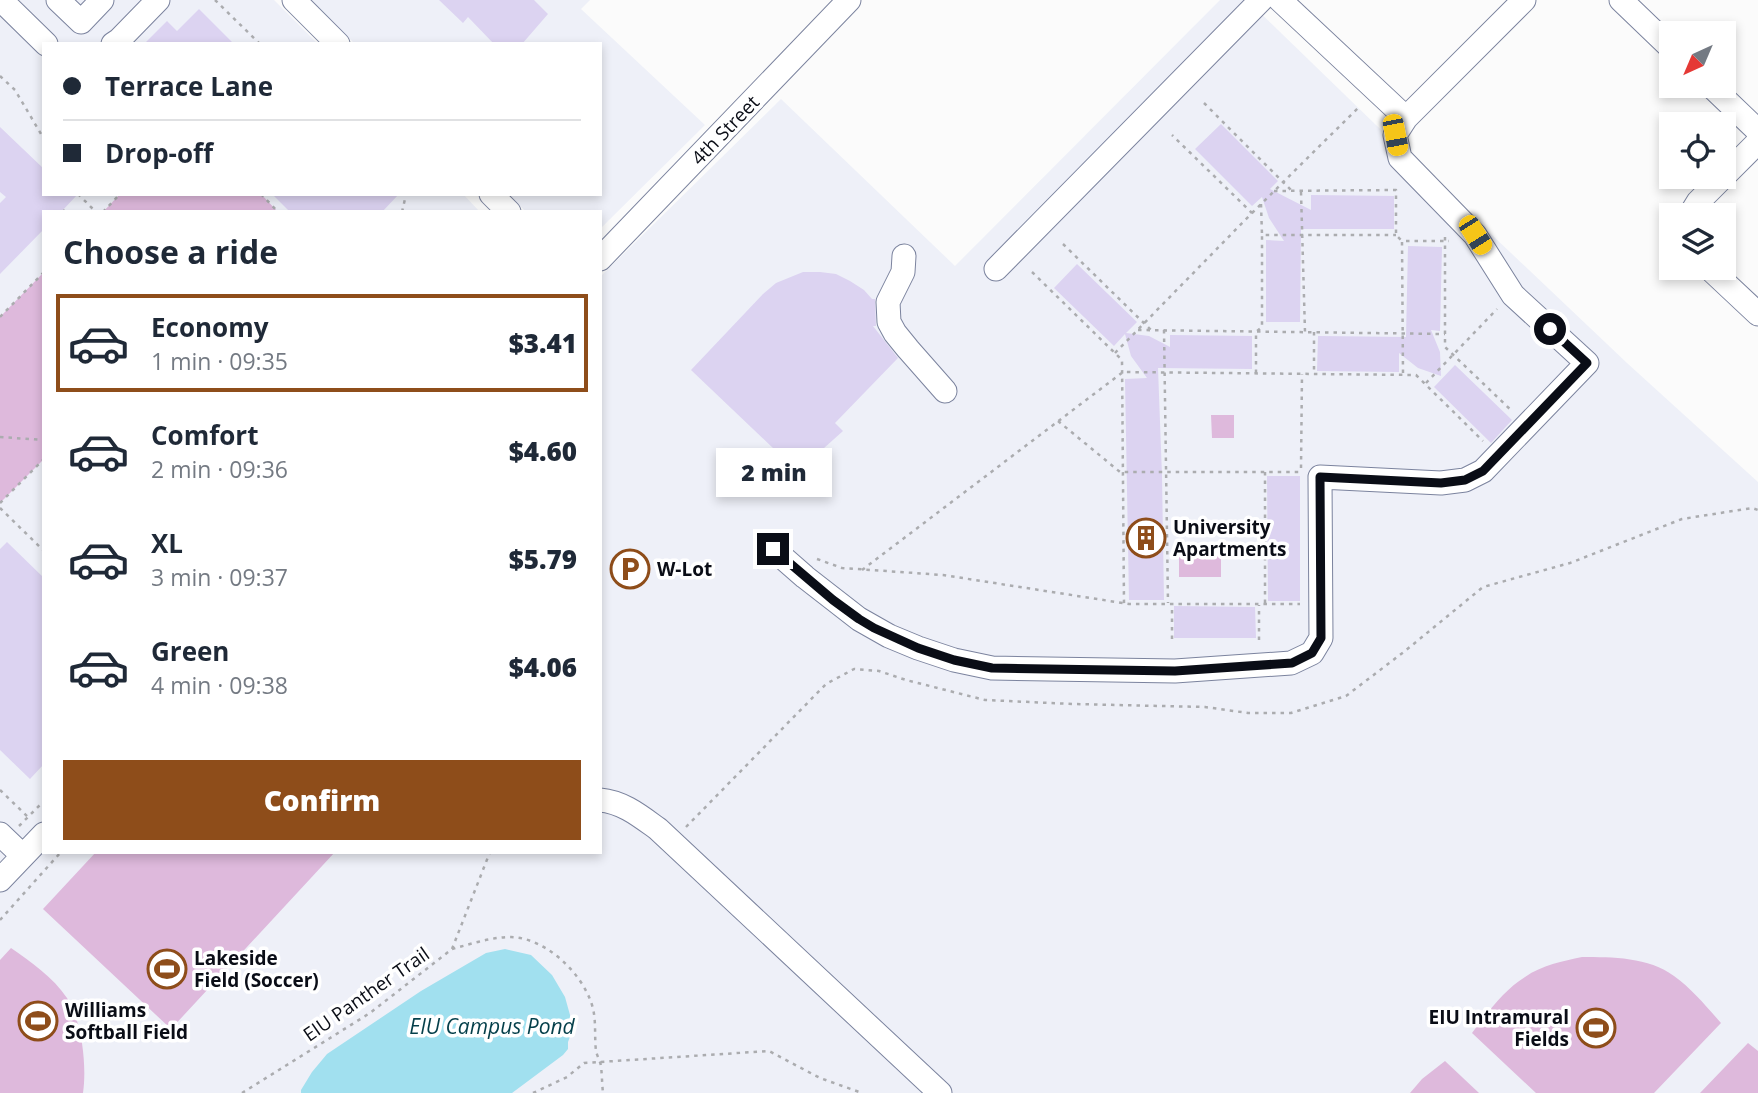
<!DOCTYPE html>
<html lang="en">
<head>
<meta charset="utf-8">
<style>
  :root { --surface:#fff; --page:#f6f6f7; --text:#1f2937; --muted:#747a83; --line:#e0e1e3; --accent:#8e4d1a }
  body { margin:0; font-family:"Open Sans",sans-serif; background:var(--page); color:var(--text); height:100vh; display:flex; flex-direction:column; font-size:26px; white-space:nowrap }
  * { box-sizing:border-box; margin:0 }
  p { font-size:23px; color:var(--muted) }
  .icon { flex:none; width:38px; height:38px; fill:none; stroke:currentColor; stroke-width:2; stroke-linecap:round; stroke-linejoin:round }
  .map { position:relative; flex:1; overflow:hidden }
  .sheet { position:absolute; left:42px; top:210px; width:560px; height:644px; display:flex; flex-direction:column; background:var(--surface); border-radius:0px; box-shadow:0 4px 10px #0003 }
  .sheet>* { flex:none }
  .top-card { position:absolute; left:42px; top:42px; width:560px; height:154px; border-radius:0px; box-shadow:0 4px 10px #0003; display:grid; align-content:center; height:154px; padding:0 21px; background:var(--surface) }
  .needle { width:46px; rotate:224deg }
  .tools { position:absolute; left:1659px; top:21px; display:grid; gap:14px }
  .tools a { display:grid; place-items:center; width:77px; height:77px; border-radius:0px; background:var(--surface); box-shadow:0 4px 10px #0003; font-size:35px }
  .end { position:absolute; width:32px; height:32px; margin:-16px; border:9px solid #0a0d16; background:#fff; box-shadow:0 0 0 4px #fff }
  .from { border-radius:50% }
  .bubble { position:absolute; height:49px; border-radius:0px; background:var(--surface); box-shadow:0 4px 10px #0003; font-size:23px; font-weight:800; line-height:49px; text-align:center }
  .car { position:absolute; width:21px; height:42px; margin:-21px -10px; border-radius:9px; box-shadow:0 0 5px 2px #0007; background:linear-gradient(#f5c518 24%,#345 0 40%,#f5c518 0 76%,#345 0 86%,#f5c518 0) }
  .top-card b { display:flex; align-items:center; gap:24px; height:66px; font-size:26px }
  .top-card b+b { border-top:2px solid var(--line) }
  .top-card i { width:18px; height:18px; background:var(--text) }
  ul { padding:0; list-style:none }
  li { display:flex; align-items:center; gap:21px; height:98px; margin:0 14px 10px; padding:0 7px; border:4px solid transparent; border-radius:0px }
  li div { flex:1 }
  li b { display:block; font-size:26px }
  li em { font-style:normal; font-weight:800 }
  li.active { border-color:var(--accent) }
  li>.icon { width:63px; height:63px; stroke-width:1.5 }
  h2 { padding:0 21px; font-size:32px; line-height:84px }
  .action { display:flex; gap:14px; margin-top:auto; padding:14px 21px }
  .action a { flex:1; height:80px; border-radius:0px; background:var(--accent); color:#fff; font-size:28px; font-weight:800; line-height:80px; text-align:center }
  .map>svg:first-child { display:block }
  .built { fill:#eef0f8 }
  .green { fill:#deb9dc }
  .water { fill:#a1e0ef }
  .building { fill:#dcd3f1 }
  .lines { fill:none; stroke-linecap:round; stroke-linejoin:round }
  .minor-casing { stroke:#7b839e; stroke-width:25 }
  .path { stroke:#abacaf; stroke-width:2.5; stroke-dasharray:3.5 5; stroke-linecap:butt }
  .minor { stroke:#fff; stroke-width:23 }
  .route { stroke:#0a0d16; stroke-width:9 }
  .labels { text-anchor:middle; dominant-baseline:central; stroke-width:7; stroke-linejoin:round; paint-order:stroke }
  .street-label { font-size:19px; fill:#0a0d16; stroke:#fff }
  .poi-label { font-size:19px; font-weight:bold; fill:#0a0d16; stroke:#fff; text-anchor:start }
  .water-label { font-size:21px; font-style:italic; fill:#043f4a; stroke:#fff }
</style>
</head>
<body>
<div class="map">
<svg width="1758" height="1093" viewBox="0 0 1758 1093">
  <rect width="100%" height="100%" fill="#fbfbfb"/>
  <!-- built -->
  <path class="built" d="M0 0H274L318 44H44V194H463L480 212H44V852H600V277L781 99 955 266 1220 0H1247L1376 125 1627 363 1758 482V1093H0Z
    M310 0H590L581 9 705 125 600 229V212H526L509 194H600V44H355Z"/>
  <!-- green -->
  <path class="green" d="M120 194H261L278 212H103Z
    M44 272V459L0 503V317Z
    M1211 415H1234V438H1212Z
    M1179 555H1221V577H1179Z
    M96 852H335L171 1029 43 909Z
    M11 948C31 962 53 977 67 998 82 1021 87 1066 83 1093H0V960Z
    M1582 957C1612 957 1649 957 1674 976 1692 989 1706 1006 1721 1023L1654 1093H1536L1472 1033C1487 1013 1504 990 1525 977 1542 965 1563 961 1582 957Z
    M1748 1043 1758 1051V1093H1700Z
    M1445 1061 1479 1093H1410L1422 1079Z"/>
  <!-- water -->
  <path class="water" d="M505 949 531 955 552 975 565 997 570 1015 571 1034 568 1042V1049L563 1055 512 1093H301V1090L312 1072 327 1054 421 991 486 953Z"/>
  <!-- building -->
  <path class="building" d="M439 0H534L548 14 522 44H494L468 17 463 23Z
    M199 9 234 44H144L167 21 177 31Z
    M1221 124 1278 181 1270 189 1311 210V195L1394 196V229H1301L1300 322H1266V240L1284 241 1269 218 1262 197 1252 206 1195 149Z
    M0 127 44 169V194H78L61 212H44V229L0 274V203L6 197 0 192Z
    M272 194H399L382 212H290Z
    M1408 246 1442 247 1440 331 1431 330 1440 352 1441 376 1418 368 1399 353V372L1317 371 1318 336 1406 337Z
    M1077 264 1137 322 1126 333 1149 336 1170 347V335L1252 336V369L1158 368 1162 476 1164 600H1129L1125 379 1147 378 1131 356 1125 334 1114 346 1054 288Z
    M803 272H820L836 274 850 281 864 290 872 299H875L876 326H873L898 358 835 423 843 431 814 457 812 455 796 470 691 370 763 294 776 283Z
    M1455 365 1512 420 1491 443 1434 387Z
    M1267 476H1300V601H1268Z
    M7 542 44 578V764L30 779 0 750V549Z
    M1174 606 1255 607 1256 638H1174Z"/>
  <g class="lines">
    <defs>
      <path id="minor" d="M1 0 46 44
        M58 0 81 22 102 0
        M294 0 338 44
        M1280 0 1406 118
        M1621 0 1671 48
        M113 44 119 40 158 0
        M1711 86 1758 131
        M1724 176 1758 142
        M491 194 509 212
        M1690 215 1698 202 1723 177
        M904 256 903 272 888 302 889 322 895 333 908 349 945 391
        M600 259 849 0
        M1709 268 1758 314
        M996 269 1261 0
        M773 549 805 577 859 619 889 636 918 648 954 660 992 668 1175 671 1291 663 1312 653 1321 638 1320 477 1441 483 1465 480 1483 471 1587 363 1513 295 1475 235 1400 158 1395 135 1406 118 1524 0
        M600 800C623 802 640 816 658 829L940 1093
        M0 834 23 856
        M0 880 44 834"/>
    </defs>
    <!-- minor casing -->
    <use href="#minor" class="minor-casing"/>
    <!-- path -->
    <path class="path" d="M215 0 260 44
      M0 76 15 90 44 139
      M1204 103 1292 191
      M1274 191 1396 190V235L1402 241
      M1301 192 1305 332
      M78 194 96 212
      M261 194 278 212
      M1261 204 1262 235
      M63 210 65 212
      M103 212 120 194
      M402 212 405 199V194
      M1252 213 1358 108
      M1445 237V347L1512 411
      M1063 244 1151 330
      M1032 272 1122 360 1124 604
      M0 317 44 272
      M1138 330 1445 334
      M1164 330 1168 603
      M1314 332V374
      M1115 353 1252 213 1172 135
      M1256 373V332L1262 327V235H1396
      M1403 373 1402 241H1449
      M1426 383 1497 309
      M1058 421 1120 472H1301
      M0 437 44 440
      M1301 468 1302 374
      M1265 472V604
      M0 503 44 459
      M0 508 44 551
      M817 559 842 568 943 575 1129 604H1300
      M862 570 1123 372 1416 375 1483 441
      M1172 639V604
      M1259 640V605
      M0 790 28 817
      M19 826 44 801
      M686 827 826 684 854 669 879 671 906 680 985 700 1073 704 1205 707 1248 713H1291L1346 696 1405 651 1483 587 1570 563 1682 519 1752 508 1758 510
      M0 920 61 852
      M452 949C471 944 491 937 511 937 545 938 580 971 591 1002 597 1018 594 1034 596 1051 597 1056 600 1060 601 1066 602 1075 602 1084 603 1093
      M242 1093 370 1013 452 949 490 852
      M533 1093 567 1077 584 1063 769 1051 820 1078 862 1093"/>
    <!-- minor -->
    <use href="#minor" class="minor"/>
  </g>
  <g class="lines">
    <!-- route -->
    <path class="route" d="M773 549 833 600 859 619 874 628 918 648 954 660 992 668 1175 671 1292 663 1312 653 1321 638 1320 477 1441 483 1465 480 1483 471 1587 363 1550 329"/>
  </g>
  <!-- icons -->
  <defs>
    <symbol id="building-ring" viewBox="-11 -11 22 22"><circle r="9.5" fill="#fff" stroke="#8e4d1a" stroke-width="1.5"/><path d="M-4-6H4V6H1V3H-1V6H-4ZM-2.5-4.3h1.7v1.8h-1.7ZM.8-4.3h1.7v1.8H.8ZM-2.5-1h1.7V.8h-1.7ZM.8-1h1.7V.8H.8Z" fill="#8e4d1a"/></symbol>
    <symbol id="parking-ring" viewBox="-11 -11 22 22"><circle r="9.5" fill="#fff" stroke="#8e4d1a" stroke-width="1.5"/><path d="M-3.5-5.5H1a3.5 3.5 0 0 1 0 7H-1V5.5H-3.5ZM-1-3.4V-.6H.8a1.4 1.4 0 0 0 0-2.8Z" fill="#8e4d1a"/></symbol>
    <symbol id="stadium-ring" viewBox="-11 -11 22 22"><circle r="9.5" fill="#fff" stroke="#8e4d1a" stroke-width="1.5"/><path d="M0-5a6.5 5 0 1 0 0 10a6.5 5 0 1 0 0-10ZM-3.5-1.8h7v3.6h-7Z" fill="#8e4d1a"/></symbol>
  </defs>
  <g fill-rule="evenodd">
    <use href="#building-ring" x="1124" y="516" width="44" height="44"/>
    <use href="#parking-ring" x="608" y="547" width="44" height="44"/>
    <use href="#stadium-ring" x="145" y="947" width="44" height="44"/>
    <use href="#stadium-ring" x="16" y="999" width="44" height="44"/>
    <use href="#stadium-ring" x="1574" y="1006" width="44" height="44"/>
  </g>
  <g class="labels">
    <!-- street labels -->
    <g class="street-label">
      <text transform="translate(725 130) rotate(-46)">4th Street</text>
      <text transform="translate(366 994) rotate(-35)">EIU Panther Trail</text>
    </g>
    <!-- poi labels -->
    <g class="poi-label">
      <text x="1173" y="527">University<tspan x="1173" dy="22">Apartments</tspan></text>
      <text x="657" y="569">W-Lot</text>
      <text x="194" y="958">Lakeside<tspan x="194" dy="22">Field (Soccer)</tspan></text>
      <text x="65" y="1010">Williams<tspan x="65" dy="22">Softball Field</tspan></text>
      <text x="1569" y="1017" text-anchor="end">EIU Intramural<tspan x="1569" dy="22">Fields</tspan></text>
    </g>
    <!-- water labels -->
    <g class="water-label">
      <text x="492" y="1026">EIU Campus Pond</text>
    </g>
  </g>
</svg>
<div class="tools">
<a><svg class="needle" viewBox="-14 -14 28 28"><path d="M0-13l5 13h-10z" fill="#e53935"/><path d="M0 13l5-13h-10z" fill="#747a83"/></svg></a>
<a><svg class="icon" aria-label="locate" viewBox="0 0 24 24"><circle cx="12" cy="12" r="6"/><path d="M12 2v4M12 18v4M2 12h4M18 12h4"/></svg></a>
<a><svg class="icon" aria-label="layers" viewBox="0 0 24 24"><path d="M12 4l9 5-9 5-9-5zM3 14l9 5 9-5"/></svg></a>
</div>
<i class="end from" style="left:1550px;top:329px"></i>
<i class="end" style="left:773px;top:549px"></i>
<div class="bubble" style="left:716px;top:448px;width:116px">2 min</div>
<i class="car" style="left:1395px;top:135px;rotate:169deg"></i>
<i class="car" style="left:1475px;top:235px;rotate:148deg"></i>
<div class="top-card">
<b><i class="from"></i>Terrace Lane</b>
<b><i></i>Drop-off</b>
</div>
<section class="sheet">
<h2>Choose a ride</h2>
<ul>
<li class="active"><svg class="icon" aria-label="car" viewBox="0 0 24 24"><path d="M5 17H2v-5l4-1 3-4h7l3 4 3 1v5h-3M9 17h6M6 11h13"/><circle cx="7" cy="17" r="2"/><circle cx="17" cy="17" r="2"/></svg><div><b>Economy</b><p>1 min · 09:35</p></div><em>$3.41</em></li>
<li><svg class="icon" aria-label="car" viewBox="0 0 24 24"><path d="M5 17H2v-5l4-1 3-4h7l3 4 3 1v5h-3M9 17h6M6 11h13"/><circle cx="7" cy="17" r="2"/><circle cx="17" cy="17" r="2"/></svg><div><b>Comfort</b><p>2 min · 09:36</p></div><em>$4.60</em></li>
<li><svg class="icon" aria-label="car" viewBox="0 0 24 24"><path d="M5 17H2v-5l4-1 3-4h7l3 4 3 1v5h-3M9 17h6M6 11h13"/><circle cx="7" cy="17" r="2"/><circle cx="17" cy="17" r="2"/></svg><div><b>XL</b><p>3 min · 09:37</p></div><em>$5.79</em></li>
<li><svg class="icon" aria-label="car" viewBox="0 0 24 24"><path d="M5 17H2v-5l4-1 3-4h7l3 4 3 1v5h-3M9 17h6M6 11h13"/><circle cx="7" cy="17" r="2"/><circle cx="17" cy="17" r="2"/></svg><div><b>Green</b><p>4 min · 09:38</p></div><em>$4.06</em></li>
</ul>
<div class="action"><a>Confirm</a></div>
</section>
</div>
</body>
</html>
